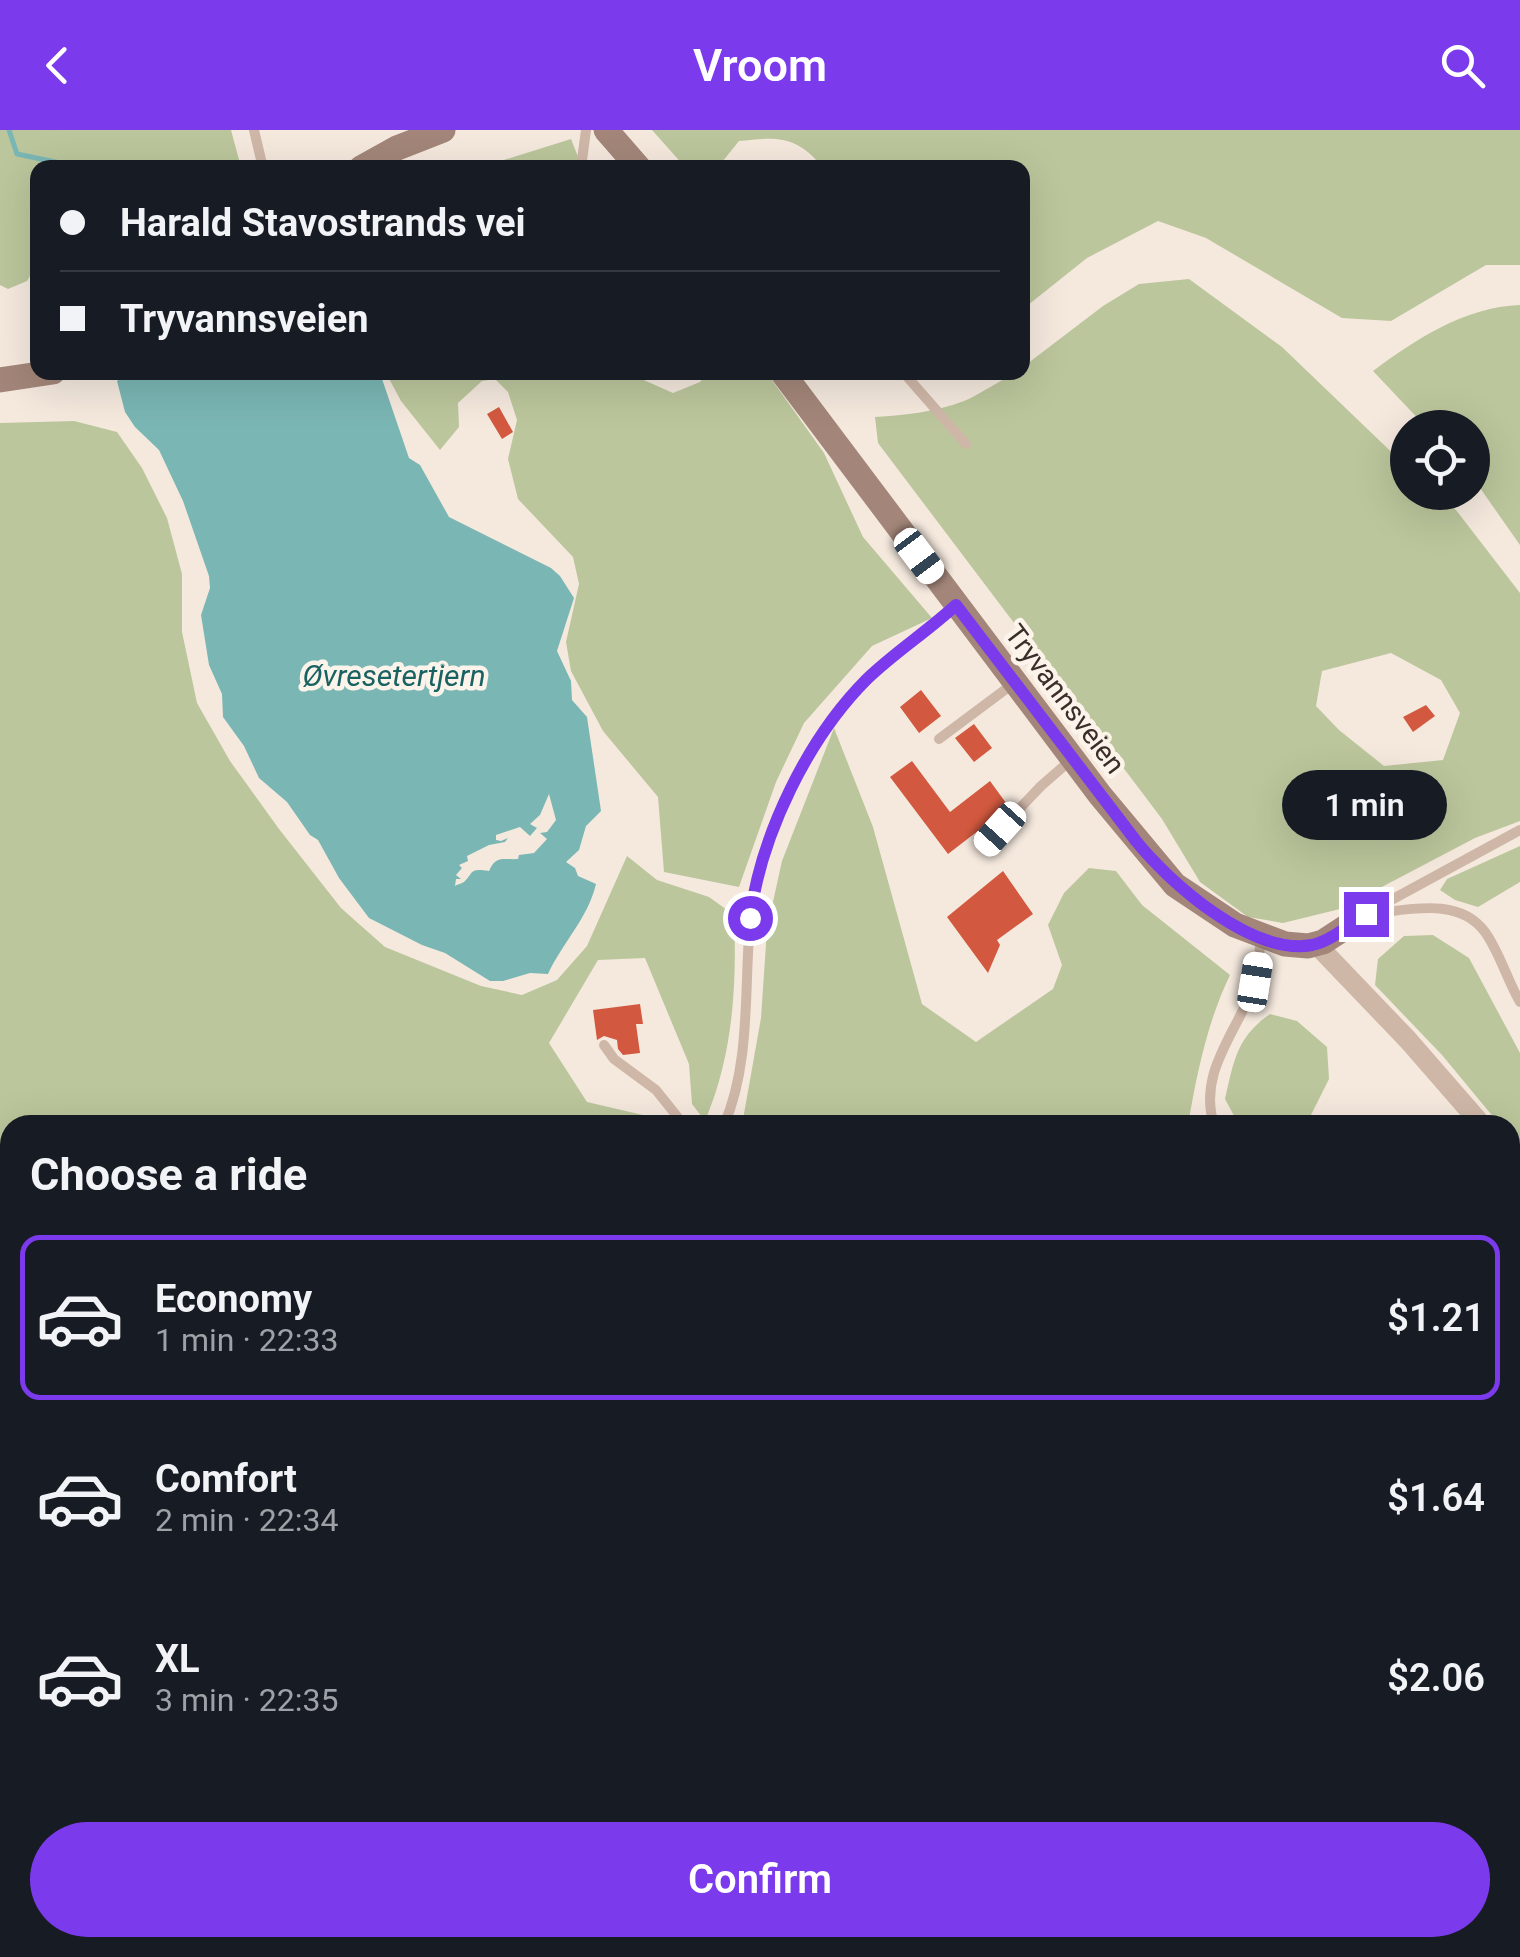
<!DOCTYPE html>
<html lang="en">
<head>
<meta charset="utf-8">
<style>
  :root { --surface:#171b24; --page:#242831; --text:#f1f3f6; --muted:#9ea1a6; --line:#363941; --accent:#7c3aed }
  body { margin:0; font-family:Roboto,sans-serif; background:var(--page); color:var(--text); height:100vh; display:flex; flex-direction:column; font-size:38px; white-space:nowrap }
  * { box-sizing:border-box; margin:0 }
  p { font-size:32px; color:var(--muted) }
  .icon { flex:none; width:55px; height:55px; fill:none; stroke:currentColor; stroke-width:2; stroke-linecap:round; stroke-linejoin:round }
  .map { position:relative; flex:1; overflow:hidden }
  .sheet { position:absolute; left:0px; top:985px; width:1520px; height:842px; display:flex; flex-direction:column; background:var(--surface); border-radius:30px 30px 0 0; box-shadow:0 10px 40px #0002 }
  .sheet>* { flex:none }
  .top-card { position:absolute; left:30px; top:30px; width:1000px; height:220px; border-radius:20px; box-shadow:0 10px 40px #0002; display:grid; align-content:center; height:220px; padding:0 30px; background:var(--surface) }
  .tools { position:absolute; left:1390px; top:280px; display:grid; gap:20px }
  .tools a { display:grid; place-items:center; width:100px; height:100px; border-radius:50%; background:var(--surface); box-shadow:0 10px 40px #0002; font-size:50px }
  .end { position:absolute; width:45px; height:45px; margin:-22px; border:12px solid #7c3aed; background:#fff; box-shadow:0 0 0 5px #fff }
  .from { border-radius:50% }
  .bubble { position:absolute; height:70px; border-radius:35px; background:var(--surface); box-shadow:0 10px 40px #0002; font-size:32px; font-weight:600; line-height:70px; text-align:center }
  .car { position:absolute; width:30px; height:60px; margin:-30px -15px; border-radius:12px; box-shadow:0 0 8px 2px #0007; background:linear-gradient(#fff 24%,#345 0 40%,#fff 0 76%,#345 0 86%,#fff 0) }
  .top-card b { display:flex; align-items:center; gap:35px; height:95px; font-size:38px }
  .top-card b+b { border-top:2px solid var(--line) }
  .top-card i { width:25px; height:25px; background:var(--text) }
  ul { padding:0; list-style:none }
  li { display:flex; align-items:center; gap:30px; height:165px; margin:0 20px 15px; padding:0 10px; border:5px solid transparent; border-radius:20px }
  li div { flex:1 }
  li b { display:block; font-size:38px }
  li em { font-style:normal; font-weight:600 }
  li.on { border-color:var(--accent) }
  li>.icon { width:90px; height:90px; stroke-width:1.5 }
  h2 { padding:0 30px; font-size:45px; line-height:120px }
  .action { display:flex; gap:20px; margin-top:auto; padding:20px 30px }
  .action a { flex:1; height:115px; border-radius:60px; background:var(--accent); color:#fff; font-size:40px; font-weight:600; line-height:115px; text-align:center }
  header { display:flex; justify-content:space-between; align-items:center; height:130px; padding:0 30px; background:var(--accent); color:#fff; font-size:45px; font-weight:600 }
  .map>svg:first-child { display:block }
  .green { fill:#bbc69c; fill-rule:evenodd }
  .water { fill:#7ab6b4; fill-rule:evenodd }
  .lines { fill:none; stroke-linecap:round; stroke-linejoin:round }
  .stream { stroke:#7ab6b4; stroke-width:5 }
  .building { fill:#d2593f }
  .lane { stroke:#cfb7a8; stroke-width:10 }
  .street { stroke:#cfb7a8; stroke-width:20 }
  .secondary { stroke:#a38679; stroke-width:25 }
  .route { stroke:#7c3aed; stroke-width:12 }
  .labels { text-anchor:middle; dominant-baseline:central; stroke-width:9; stroke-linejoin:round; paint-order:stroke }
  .street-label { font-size:28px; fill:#3b2e29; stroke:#fcf3eb }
  .water-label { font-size:30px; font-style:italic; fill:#196262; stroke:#fcf3eb }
</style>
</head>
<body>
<header><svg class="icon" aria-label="back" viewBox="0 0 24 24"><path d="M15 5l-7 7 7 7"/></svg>Vroom<svg class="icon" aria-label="search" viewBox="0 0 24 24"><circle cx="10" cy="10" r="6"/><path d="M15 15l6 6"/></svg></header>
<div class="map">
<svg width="1520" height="1827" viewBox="0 0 1520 1827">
  <rect width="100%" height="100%" fill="#f5e9de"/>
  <!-- green -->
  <path class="green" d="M0 0H231L241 37 38 38 37 134 27 151 8 159 0 155Z
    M652 0H1520V135H1486L1391 191 1342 188 1206 108 1158 91 1087 128 1023 179 1022 38 822 37C797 5 776 7 739 11L718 37H685Z
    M571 9 582 37 478 38Z
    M1189 149 1282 217 1407 337 1408 362 1436 363 1456 380 1520 463V691L1475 708 1340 779 1283 793 1248 787 1200 752 1162 689 878 313 875 287C905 285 936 282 964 271 982 264 1006 245 1022 242L1023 237 1103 176 1139 154ZM1391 523 1441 550 1460 583 1443 630 1384 636 1339 600 1316 576 1322 541Z
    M1520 175V415L1473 348 1472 298 1426 297 1373 241C1416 209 1465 177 1520 175Z
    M386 243H628L673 263 700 252 708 243H767L824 323 863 407 932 488 872 516 804 593 776 652 739 757 664 742 658 667 603 601 571 541 566 512 579 454 573 427 518 369 508 329 517 290 508 262 495 249 482 251 458 273 459 297 440 320 401 271Z
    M74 291 117 302 142 338 167 388 182 444V502L197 573 230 631 279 699 341 778 385 817 481 856 522 865 557 850 587 816 627 726 657 750 709 767 734 785C737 856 733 925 705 991L692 974 689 934 645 828 598 830 549 913 587 972 643 985 656 995H10V1157L0 1140V293Z
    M834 598 873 697 922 874 976 912 1053 859 1062 835 1048 795 1064 763 1089 738 1116 741 1142 775 1230 845C1207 893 1197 943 1188 995H742L761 888 767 799 782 731Z
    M1520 716V752L1478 777 1455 770 1440 760 1447 749Z
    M1433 805 1469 828 1520 923V1017L1510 1007V995H1500L1442 925 1375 855 1378 829 1404 806Z
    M1270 884 1297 891 1327 917 1329 949 1306 995H1239L1225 969C1234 931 1236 908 1270 884Z
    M0 1211 10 1226V1502L0 1484Z
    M1520 1464V1827H187L186 1818H1510V1468Z
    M0 1517 10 1523V1818H138L142 1827H0Z"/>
  <!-- water -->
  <path class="water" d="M128 242 380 243 409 328 420 335 449 387 551 438 560 446 574 468 557 521 571 551 572 570 587 587 601 681 586 696 579 720 566 732 575 738 578 746 596 754C588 788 563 812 548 844L530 843 503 851H490L445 823 422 815 369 788 339 748 318 710 310 705 287 672 259 648 244 616 223 587 222 564 209 535 201 485 210 458 209 446 183 371 159 320 135 297 125 282 117 251ZM549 664 556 690 547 702 540 703 547 709 534 723 519 725 518 729C503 730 496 725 489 741 469 738 474 742 465 751 462 754 458 754 455 756L456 749H461L456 745 462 738 459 735 468 731 467 726 489 715 505 712 508 708 501 711 496 710V705L520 697 530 706 537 698 530 694 540 685Z"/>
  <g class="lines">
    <!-- stream -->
    <path class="stream" d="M9 0 17 24 84 38
      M1 1509 10 1524
      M68 1818 79 1827
      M115 1818 122 1826
      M1334 1818 1361 1827
      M91 1827 100 1818
      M807 1827 845 1818"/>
  </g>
  <!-- building -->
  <path class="building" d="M499 277 513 302 502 309 487 284Z
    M921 560 941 586 919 603 900 577Z
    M1426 575 1435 586 1413 602 1403 587Z
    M974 594 992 618 974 632 955 608Z
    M912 631 950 682 990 651 1009 677 948 724 890 647Z
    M1003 741 1033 784 997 810 1000 815 988 843 947 787Z
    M640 874 643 894H636L640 923 623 925 618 919 617 910 604 906 597 910 593 880Z"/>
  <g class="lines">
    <!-- lane -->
    <path class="lane" d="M254 0 263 38
      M581 38 586 0
      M903 242 966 314
      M939 609 1014 553
      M984 716 1041 656 1072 629
      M1371 781 1520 700
      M1367 784C1405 781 1458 765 1485 802 1500 823 1507 850 1520 872
      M604 915 614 929 656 960 684 995
      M724 995C751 933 744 858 750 792 756 712 811 604 868 549 895 522 927 501 955 475
      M1214 995C1198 944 1234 906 1251 862 1258 845 1259 825 1261 807"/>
    <!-- street -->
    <path class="street" d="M1316 814 1408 910 1482 995
      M1510 1023 1520 1032"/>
    <!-- secondary -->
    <path class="secondary" d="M606 0 639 38
      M361 38 397 18 443 0
      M782 242 1100 665 1175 755 1235 795 1285 814 1308 816 1323 812 1366 784
      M0 250 53 242"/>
  </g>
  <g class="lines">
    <!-- route -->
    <path class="route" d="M750 788C761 704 808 608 867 549 895 522 928 501 956 475L1136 711C1170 753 1252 826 1312 815 1331 811 1350 794 1366 784"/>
  </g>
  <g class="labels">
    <!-- street labels -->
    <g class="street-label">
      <text transform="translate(1065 569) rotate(53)">Tryvannsveien</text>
    </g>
    <!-- water labels -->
    <g class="water-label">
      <text x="394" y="545">Øvresetertjern</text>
    </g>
  </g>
</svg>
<div class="tools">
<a><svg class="icon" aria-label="locate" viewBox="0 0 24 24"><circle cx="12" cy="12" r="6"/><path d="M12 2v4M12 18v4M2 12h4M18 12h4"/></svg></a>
</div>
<i class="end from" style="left:750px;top:788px"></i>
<i class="end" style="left:1366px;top:784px"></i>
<div class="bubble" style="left:1282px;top:640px;width:165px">1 min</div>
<i class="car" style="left:919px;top:426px;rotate:143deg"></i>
<i class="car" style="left:1000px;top:699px;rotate:222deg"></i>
<i class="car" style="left:1255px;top:852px;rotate:9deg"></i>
<div class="top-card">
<b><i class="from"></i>Harald Stavostrands vei</b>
<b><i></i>Tryvannsveien</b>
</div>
<section class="sheet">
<h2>Choose a ride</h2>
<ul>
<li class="on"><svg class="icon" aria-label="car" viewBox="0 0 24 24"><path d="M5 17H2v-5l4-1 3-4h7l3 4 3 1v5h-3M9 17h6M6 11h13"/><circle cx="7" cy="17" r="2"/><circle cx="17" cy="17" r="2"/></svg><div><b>Economy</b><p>1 min · 22:33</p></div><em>$1.21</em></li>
<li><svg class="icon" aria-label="car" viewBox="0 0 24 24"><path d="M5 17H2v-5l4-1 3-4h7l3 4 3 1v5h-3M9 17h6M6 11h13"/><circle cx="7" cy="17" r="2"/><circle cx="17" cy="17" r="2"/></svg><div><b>Comfort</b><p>2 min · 22:34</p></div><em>$1.64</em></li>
<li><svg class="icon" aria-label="car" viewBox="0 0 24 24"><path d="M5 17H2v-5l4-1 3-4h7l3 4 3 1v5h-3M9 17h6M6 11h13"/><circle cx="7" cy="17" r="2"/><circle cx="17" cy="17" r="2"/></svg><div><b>XL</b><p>3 min · 22:35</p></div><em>$2.06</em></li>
</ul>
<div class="action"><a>Confirm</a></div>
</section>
</div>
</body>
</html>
